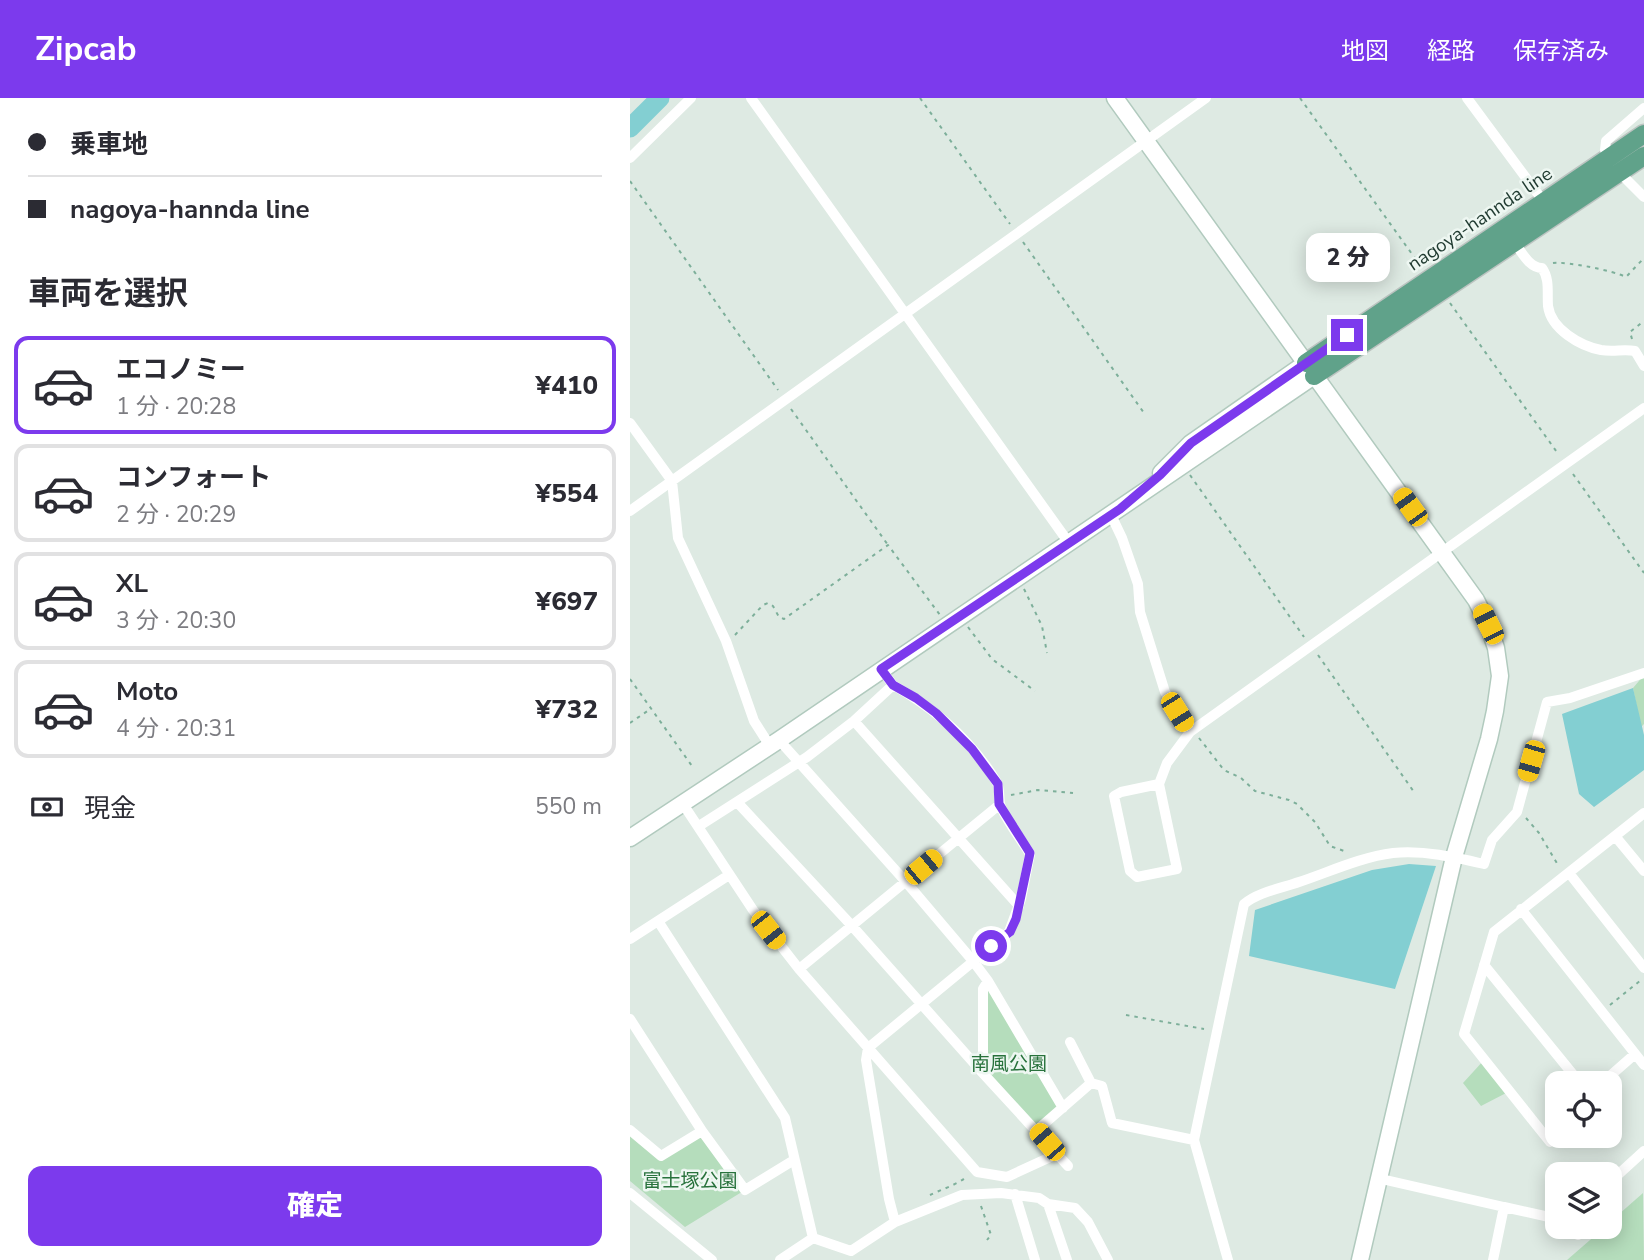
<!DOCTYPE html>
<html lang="ja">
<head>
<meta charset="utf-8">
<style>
  :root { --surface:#fff; --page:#f7f7f7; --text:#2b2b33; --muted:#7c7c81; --line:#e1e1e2; --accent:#7c3aed }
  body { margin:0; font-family:"Nunito Sans","Noto Sans JP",sans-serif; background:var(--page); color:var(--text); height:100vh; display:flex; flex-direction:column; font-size:26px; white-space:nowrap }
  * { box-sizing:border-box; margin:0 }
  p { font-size:23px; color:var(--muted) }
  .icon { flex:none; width:38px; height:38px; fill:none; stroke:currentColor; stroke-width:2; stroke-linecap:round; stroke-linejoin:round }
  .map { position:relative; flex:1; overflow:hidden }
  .sheet { display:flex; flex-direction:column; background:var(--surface); width:630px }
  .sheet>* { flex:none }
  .banner { display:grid; align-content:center; height:154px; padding:0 28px; background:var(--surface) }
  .tools { position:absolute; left:915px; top:973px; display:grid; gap:14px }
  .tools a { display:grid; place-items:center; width:77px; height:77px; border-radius:14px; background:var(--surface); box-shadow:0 4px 18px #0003; font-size:35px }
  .end { position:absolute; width:32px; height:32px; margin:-16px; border:9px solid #7c3aed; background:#fff; box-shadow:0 0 0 4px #fff }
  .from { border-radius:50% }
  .bubble { position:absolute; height:49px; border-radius:14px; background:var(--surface); box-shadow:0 4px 18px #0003; font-size:23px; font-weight:800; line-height:49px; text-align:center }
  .car { position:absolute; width:21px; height:42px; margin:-21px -10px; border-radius:9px; box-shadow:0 0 5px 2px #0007; background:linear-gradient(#f5c518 24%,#345 0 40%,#f5c518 0 76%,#345 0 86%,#f5c518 0) }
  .banner b { display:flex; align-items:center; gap:24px; height:66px; font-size:26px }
  .banner b+b { border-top:2px solid var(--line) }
  .banner i { width:18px; height:18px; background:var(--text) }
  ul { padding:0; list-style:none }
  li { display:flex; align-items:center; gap:21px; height:98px; margin:0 14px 10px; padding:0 14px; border:4px solid var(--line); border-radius:14px }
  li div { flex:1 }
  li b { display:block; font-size:26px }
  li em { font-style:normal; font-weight:800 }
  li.on { border-color:var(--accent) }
  li>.icon { width:63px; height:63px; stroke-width:1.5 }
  h2 { padding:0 28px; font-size:32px; line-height:84px }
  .pay { display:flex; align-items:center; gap:18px; height:77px; padding:0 28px; font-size:26px }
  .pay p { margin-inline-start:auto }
  .primary-button { display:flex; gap:14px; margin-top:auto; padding:14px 28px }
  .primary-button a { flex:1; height:80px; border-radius:14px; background:var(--accent); color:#fff; font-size:28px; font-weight:800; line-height:80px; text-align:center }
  header { display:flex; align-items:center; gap:42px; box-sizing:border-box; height:98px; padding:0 35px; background:var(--accent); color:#fff }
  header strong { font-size:33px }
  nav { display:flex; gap:38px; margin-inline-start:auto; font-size:24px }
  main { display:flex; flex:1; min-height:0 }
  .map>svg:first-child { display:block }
  .green { fill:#b5ddbc }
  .water { fill:#83cfd2 }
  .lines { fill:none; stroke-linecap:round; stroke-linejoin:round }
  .river { stroke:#83cfd2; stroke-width:19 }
  .secondary-casing { stroke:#b1cabe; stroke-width:19 }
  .primary-casing { stroke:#bcc4c1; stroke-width:21 }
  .path { stroke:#7daf9a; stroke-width:2; stroke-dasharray:3.5 5; stroke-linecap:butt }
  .street { stroke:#fff; stroke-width:10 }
  .secondary { stroke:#fff; stroke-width:16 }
  .primary { stroke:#60a28a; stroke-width:18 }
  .route { stroke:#7c3aed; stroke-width:9 }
  .labels { text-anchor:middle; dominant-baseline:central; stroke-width:5; stroke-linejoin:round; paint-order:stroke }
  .street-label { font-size:19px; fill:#1f3a30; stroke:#eef7f2 }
  .park-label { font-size:19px; fill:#28723c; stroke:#eef7f2 }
</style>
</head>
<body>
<header>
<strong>Zipcab</strong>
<nav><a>地図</a><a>経路</a><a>保存済み</a></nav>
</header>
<main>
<section class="sheet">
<div class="banner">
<b><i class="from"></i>乗車地</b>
<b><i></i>nagoya-hannda line</b>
</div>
<h2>車両を選択</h2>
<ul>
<li class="on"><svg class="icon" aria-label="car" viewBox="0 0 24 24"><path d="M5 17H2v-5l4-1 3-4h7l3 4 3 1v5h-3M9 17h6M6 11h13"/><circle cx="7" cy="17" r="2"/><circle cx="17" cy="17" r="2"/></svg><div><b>エコノミー</b><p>1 分 · 20:28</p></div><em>¥410</em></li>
<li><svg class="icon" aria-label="car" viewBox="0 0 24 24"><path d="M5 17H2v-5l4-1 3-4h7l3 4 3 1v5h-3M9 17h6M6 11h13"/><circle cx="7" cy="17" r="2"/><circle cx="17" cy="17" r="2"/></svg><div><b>コンフォート</b><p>2 分 · 20:29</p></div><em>¥554</em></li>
<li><svg class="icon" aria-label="car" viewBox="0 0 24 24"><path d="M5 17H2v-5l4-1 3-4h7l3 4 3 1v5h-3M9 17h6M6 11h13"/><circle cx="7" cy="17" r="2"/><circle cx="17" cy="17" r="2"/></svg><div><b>XL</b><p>3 分 · 20:30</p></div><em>¥697</em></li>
<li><svg class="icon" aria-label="car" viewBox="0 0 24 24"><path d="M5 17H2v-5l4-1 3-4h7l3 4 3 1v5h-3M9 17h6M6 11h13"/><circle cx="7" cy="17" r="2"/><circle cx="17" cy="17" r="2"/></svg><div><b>Moto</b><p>4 分 · 20:31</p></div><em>¥732</em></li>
</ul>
<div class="pay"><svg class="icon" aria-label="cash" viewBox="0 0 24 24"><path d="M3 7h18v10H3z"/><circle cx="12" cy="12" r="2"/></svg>現金<p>550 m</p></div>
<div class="primary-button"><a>確定</a></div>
</section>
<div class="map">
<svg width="1014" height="1162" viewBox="0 0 1014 1162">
  <rect width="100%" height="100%" fill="#deeae3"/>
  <!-- green -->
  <path class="green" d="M1014 577V626L1011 629 1003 590Z
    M358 883 433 1010 407 1032 350 972Z
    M854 962 880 993 851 1008 833 985Z
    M0 1032 31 1058 72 1033 115 1092 55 1129 0 1083Z
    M1013 1095 1014 1162H937L975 1129H980V1124Z"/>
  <!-- water -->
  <path class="water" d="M1003 590 1014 637V672L964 709 949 696 932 616Z
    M779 766 806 768 765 891 619 858 625 812 742 772Z"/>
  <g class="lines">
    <!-- river -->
    <path class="river" d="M0 30 30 0"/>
    <defs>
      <path id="secondary" d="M485 0 846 502 858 526 866 550 870 578 865 613 859 641 824 759 730 1162
        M531 375 561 345 676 265
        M0 740 149 642 684 278"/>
      <path id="primary" d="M676 265 1014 36
        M684 278 1014 58"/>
    </defs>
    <!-- secondary casing -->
    <use href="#secondary" class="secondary-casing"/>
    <!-- primary casing -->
    <use href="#primary" class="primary-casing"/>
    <!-- path -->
    <path class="path" d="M290 0 380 126
      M670 0 792 170
      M0 83 148 292
      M393 144 514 315
      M923 165C936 163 984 173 996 179L1014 160
      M820 205 929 357
      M1002 241 1000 234 1014 223
      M161 311 258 447
      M943 376 1014 475
      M560 377 674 539
      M394 491 412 528 417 555
      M338 529 362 561 405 593
      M105 537 133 507 138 505 143 508 149 519 154 521 258 447 310 517
      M688 557 784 694
      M0 581 62 668
      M0 625 19 612
      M569 640 594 672 611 680 625 693 659 702 667 706 685 724 700 748 717 754
      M381 697 408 692 443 695
      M896 720 909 735 928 767
      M980 907 1011 882
      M496 917 574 931
      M300 1097C310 1092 326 1087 335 1080
      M351 1108 361 1137 357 1142"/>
    <!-- street -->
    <path class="street" d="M121 0 439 445
      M837 0 916 107
      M980 58 975 52 976 43 1014 10
      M0 60 61 0
      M990 75 1014 99
      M884 144C892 154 899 170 912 170 920 181 917 195 918 208 921 231 950 248 971 252 983 254 994 251 1005 253L1014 268
      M0 325 42 383 48 440 96 543 124 623 140 648
      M0 413 576 0
      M481 417 492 440 508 486 510 514 535 594 560 634
      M263 587C304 610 341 642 366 683 371 691 368 702 371 709 378 725 391 741 400 756L391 801 379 834 238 950 236 962 259 1101 265 1124
      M224 623 389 808
      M149 642 276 784 343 863 358 883 433 1010
      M529 686 547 771 507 779 500 773 484 698 491 694 529 686 537 665 560 634 1014 310
      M107 704 223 829 350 972
      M53 706 123 812 169 871 347 1074 377 1079 427 1056
      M69 728 177 659 224 623 263 587 251 571
      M985 738 1014 773
      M939 775 1014 870
      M891 811 1014 967
      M28 823 155 1020 183 1140
      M0 841 99 777
      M854 867 950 985
      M169 871 369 707
      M358 883 353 891V967L350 972 438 1068
      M0 921 72 1033 115 1092 164 1062
      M440 944 461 985
      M972 985 1005 956
      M0 1032 31 1058 72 1033
      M407 1032 461 985 472 988 482 1025 564 1042
      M928 1036 920 1044 834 936 864 834 1014 715
      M747 1080 874 1109 863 1162
      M980 1084 1014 1053
      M0 1095 82 1162
      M385 1096 405 1162
      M418 1106 437 1162
      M874 1109 928 1121
      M941 1129 948 1137
      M183 1140 221 1153
      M221 1153 265 1124 332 1097 371 1095 409 1100 418 1106 445 1110 458 1124 478 1162
      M150 1162 183 1140
      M598 1162 564 1042 614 806C628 794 652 790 669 784 699 774 731 759 763 755 794 752 824 759 854 766L862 742 887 714 917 604 940 600 1014 575"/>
    <!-- secondary -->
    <use href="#secondary" class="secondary"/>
    <!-- primary -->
    <use href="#primary" class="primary"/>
  </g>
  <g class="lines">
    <!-- route -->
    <path class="route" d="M361 848 380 834 386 821 400 755 369 706 368 686 342 651 306 615 286 600 263 587 251 571 490 411 530 377 561 345 717 237"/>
  </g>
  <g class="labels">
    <!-- street labels -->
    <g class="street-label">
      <text transform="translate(850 121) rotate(-34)">nagoya-hannda line</text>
    </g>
    <!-- park labels -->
    <g class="park-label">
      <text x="379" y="966">南風公園</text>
      <text x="60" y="1083">富士塚公園</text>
    </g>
  </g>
</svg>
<div class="tools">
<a><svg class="icon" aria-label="locate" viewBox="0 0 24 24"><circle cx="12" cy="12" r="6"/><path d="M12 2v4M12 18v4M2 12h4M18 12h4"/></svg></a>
<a><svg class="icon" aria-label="layers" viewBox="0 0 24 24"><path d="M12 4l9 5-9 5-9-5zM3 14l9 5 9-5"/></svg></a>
</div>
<i class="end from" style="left:361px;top:848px"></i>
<i class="end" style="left:717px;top:237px"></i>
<div class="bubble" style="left:676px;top:135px;width:84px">2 分</div>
<i class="car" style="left:780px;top:409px;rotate:324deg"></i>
<i class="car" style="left:858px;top:526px;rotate:334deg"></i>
<i class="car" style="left:547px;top:614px;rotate:148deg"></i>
<i class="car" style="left:901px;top:663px;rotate:196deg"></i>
<i class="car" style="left:293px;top:769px;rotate:50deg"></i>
<i class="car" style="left:138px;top:832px;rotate:142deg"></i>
<i class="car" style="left:417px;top:1044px;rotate:319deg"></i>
</div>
</main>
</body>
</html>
